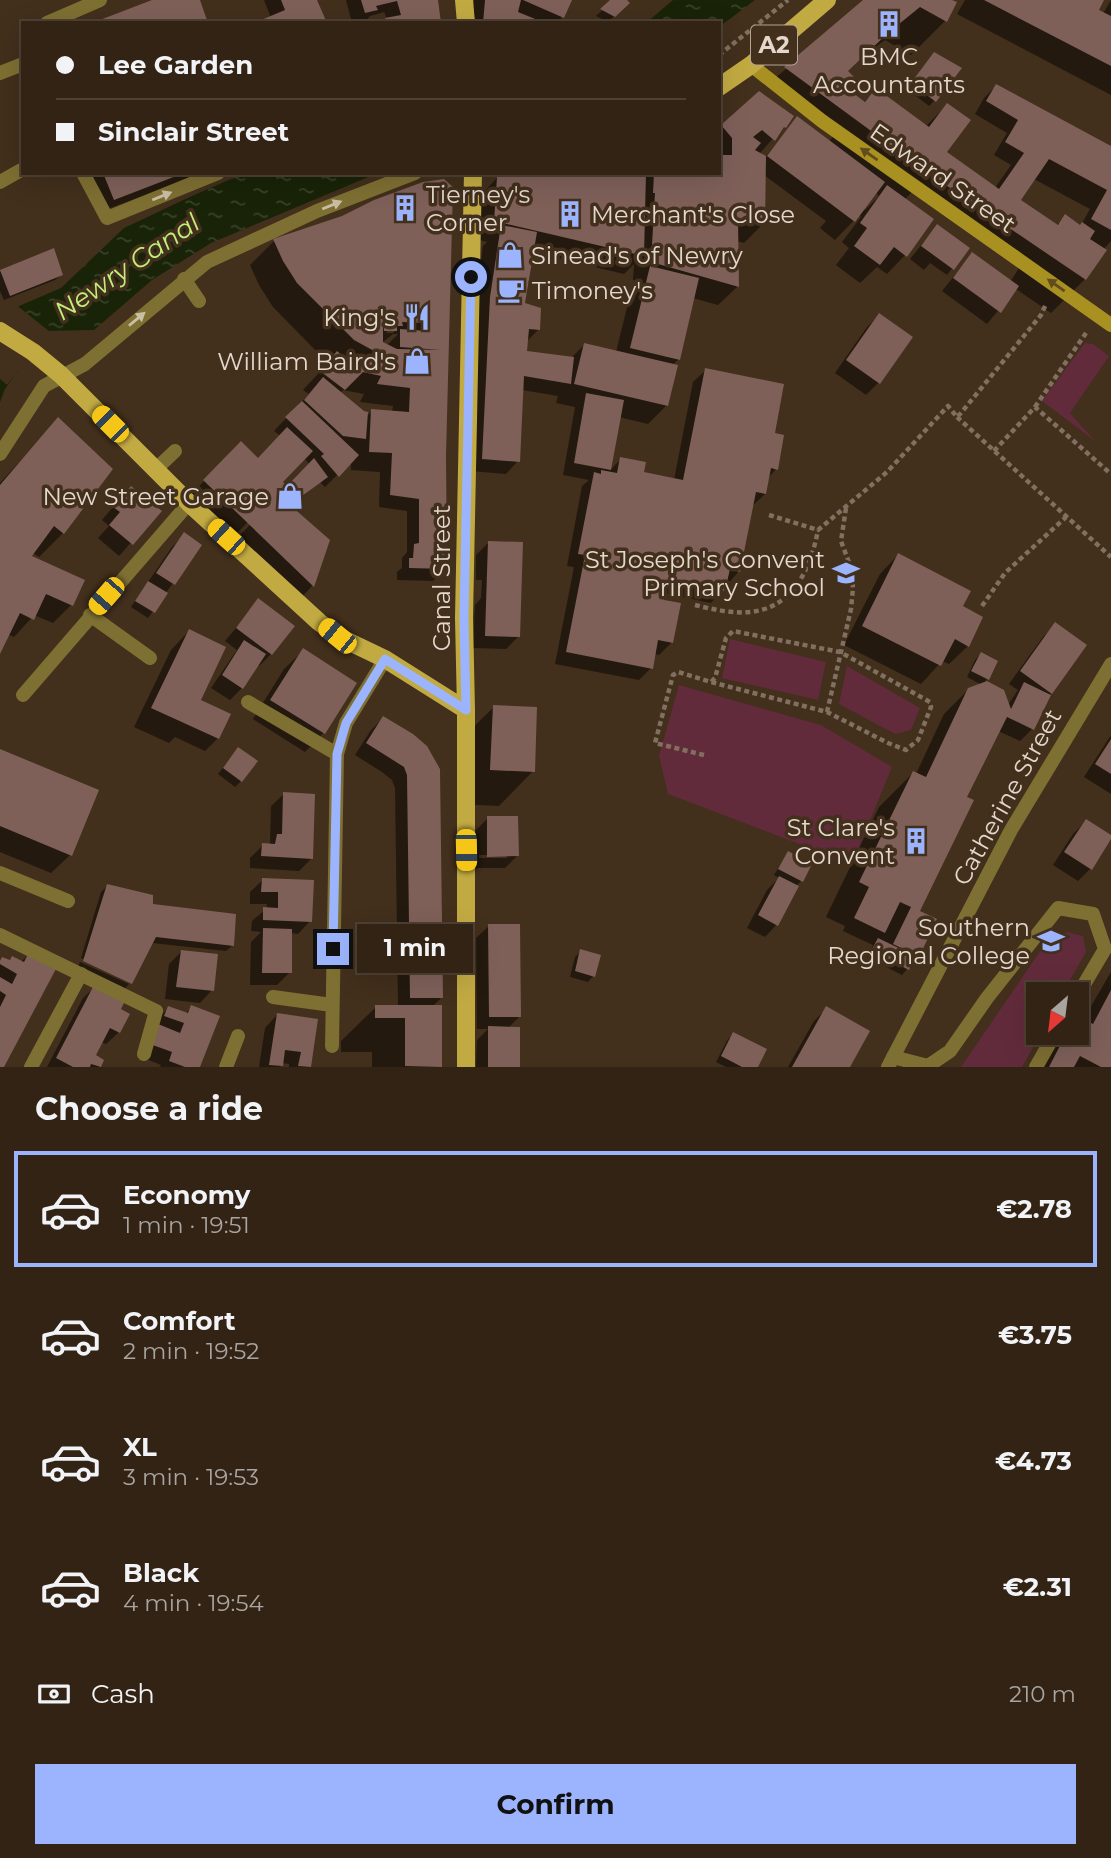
<!DOCTYPE html>
<html lang="en">
<head>
<meta charset="utf-8">
<style>
  :root { --surface:#322315; --page:#3a2b1e; --text:#f1f3f6; --muted:#a8a4a0; --line:#4d4034; --accent:#9cb4fd }
  body { margin:0; font-family:Montserrat,sans-serif; background:var(--page); color:var(--text); height:100vh; display:flex; flex-direction:column; font-size:26px; white-space:nowrap }
  * { box-sizing:border-box; margin:0 }
  p { font-size:23px; color:var(--muted) }
  .icon { flex:none; width:38px; height:38px; fill:none; stroke:currentColor; stroke-width:2; stroke-linecap:round; stroke-linejoin:round }
  .map { position:relative; height:1067px; overflow:hidden }
  .panel { display:flex; flex-direction:column; background:var(--surface); flex:1 }
  .panel>* { flex:none }
  .hud { position:absolute; left:21px; top:21px; width:700px; height:154px; border-radius:0px; box-shadow:0 7px 28px #0002,0 0 0 2px var(--line); display:grid; align-content:center; height:154px; padding:0 35px; background:var(--surface) }
  .needle { width:46px; rotate:208deg }
  .controls { position:absolute; left:1026px; top:982px; display:grid; gap:14px }
  .controls a { display:grid; place-items:center; width:63px; height:63px; border-radius:0px; background:var(--surface); box-shadow:0 7px 28px #0002,0 0 0 2px var(--line); font-size:35px }
  .end { position:absolute; width:32px; height:32px; margin:-16px; border:9px solid #9cb4fd; background:#111; box-shadow:0 0 0 4px #111 }
  .from { border-radius:50% }
  .bubble { position:absolute; height:49px; border-radius:0px; background:var(--surface); box-shadow:0 7px 28px #0002,0 0 0 2px var(--line); font-size:23px; font-weight:700; line-height:49px; text-align:center }
  .car { position:absolute; width:21px; height:42px; margin:-21px -10px; border-radius:9px; box-shadow:0 0 5px 2px #0007; background:linear-gradient(#f5c518 24%,#345 0 40%,#f5c518 0 76%,#345 0 86%,#f5c518 0) }
  .hud b { display:flex; align-items:center; gap:24px; height:66px; font-size:26px }
  .hud b+b { border-top:2px solid var(--line) }
  .hud i { width:18px; height:18px; background:var(--text) }
  ul { padding:0; list-style:none }
  li { display:flex; align-items:center; gap:21px; height:116px; margin:0 14px 10px; padding:0 21px; border:4px solid transparent; border-radius:0px }
  li div { flex:1 }
  li b { display:block; font-size:26px }
  li em { font-style:normal; font-weight:700 }
  li.on { border-color:var(--accent) }
  li>.icon { width:63px; height:63px; stroke-width:1.5 }
  h2 { padding:0 35px; font-size:32px; line-height:84px }
  .pay { display:flex; align-items:center; gap:18px; height:77px; padding:0 35px; font-size:26px }
  .pay p { margin-inline-start:auto }
  .action { display:flex; gap:14px; margin-top:auto; padding:14px 35px }
  .action a { flex:1; height:80px; border-radius:0px; background:var(--accent); color:#111; font-size:28px; font-weight:700; line-height:80px; text-align:center }
  .map>svg:first-child { display:block }
  .green { fill:#622b3b }
  .water { fill:url(#water-ripples) }
  .pier { fill:#422f1c }
  .shadow { fill:#0007; fill-rule:evenodd }
  .building { fill:#7e6059; fill-rule:evenodd }
  .lines { fill:none; stroke-linecap:round; stroke-linejoin:round }
  .path { stroke:#817060; stroke-width:4.5; stroke-dasharray:5 3.5; stroke-linecap:butt }
  .service { stroke:#7e6f32; stroke-width:14 }
  .minor { stroke:#7e6f32; stroke-width:14 }
  .secondary { stroke:#a89021; stroke-width:14 }
  .primary { stroke:#c2aa42; stroke-width:18 }
  .oneway { fill:#614c1e }
  .oneway2 { fill:#cabea6 }
  .route { stroke:#9cb4fd; stroke-width:9 }
  .labels { text-anchor:middle; dominant-baseline:central; stroke-width:7; stroke-linejoin:round; paint-order:stroke }
  .shield { fill:#422f1c; stroke:#b3a598; stroke-width:2 }
  .shield-label { font-size:23px; font-weight:bold; fill:#e4d8cd }
  .poi-label { font-size:24px; fill:#e4d8cd; stroke:#422f1c; text-anchor:end }
  .street-label { font-size:24px; fill:#e4d8cd; stroke:#422f1c }
  .water-label { font-size:26px; font-style:italic; fill:#c1ef7a; stroke:#422f1c }
</style>
</head>
<body>
<div class="map">
<svg width="1111" height="1067" viewBox="0 0 1111 1067">
  <defs>
    <pattern id="water-ripples" width="26" height="14" patternUnits="userSpaceOnUse" patternTransform="scale(1.75)"><rect width="26" height="14" fill="#182307"/><path d="M2 4q2-2 4 0t4 0M15 11q2-2 4 0t4 0" fill="none" stroke="#39422a"/></pattern>
  </defs>
  <rect width="100%" height="100%" fill="#422f1c"/>
  <!-- green -->
  <path class="green" d="M1085 343 1093 344 1109 356 1070 413 1095 441 1042 401Z
    M730 639 826 662 818 700 722 678Z
    M847 666 920 708 911 730 895 734 839 704Z
    M679 685 821 725 892 767 852 864 668 794 659 756Z
    M1067 932 1083 936 1086 952 1062 994H1038V1032L1041 1033 1022 1067H961L1047 941Z"/>
  <!-- water -->
  <path class="water" d="M673 0H755L719 27V23H646Z
    M245 173H378L211 243 152 280 94 330 46 331 5 389 0 402V331L19 306 61 288 124 228 194 195Z"/>
  <!-- pier -->
  <path class="pier" d="M15 304 49 331 7 385 0 379V325Z"/>
  <!-- shadow -->
  <path class="shadow" d="M264 0H315L271 18Z
    M346 0H436L439 23H383L387 19 384 12 370 16 364 22 352 23Z
    M474 0H570L562 17 557 23H470L476 17H473Z
    M613 0H624L628 3 608 22 596 16Z
    M866 0H948L955 3 945 21 911 55 885 40 873 49 871 47 846 71 842 87 863 103 876 90 926 126 947 105 945 153 995 188 1011 165 994 155 1007 133 975 114 984 98 996 86 1111 149V241L1103 250 1085 279 1051 313 1016 289 987 324 942 291 972 254 1010 282 1025 259 918 186 904 200 905 255 887 274 877 267 860 283 836 265 849 248 842 242 861 217 859 215 835 240 820 228 826 221 764 175 763 224 744 243 737 241V287L718 305 693 298 679 359 672 365 667 405 648 424 619 417 610 470 621 459 642 473 674 480 693 382 706 370 773 435 776 469 768 478 765 494 751 507 739 571 711 603 664 593 662 601 672 642 659 655 654 654 651 668 639 680 555 664 574 567 567 566 582 486 589 480 563 475 575 407 556 403 558 396 522 390 518 461 506 474 470 471 469 353 483 246 487 242 476 239 479 197 497 178 555 173H719V128L759 94 792 117 759 154 765 158 798 118 829 142 839 128 773 80ZM1034 179 1090 209 1080 227 1065 217 1056 226 1019 201ZM875 192 879 196 865 210 863 209ZM532 252 624 274 634 264 633 280 637 281 632 287 616 352 584 345 571 358 525 352 526 342 538 330 523 304Z
    M965 0H1102L1097 10 1103 14 1111 0V95L957 14Z
    M929 60 935 100 929 106 907 89Z
    M86 173H211L185 180 102 211Z
    M443 181 446 568 433 581 397 580V572L402 568V558L407 552V511L379 507 380 472 351 470V461L325 487 320 482 290 507 328 541 312 586 301 598 237 538 310 465 304 458 281 482 284 486 228 542 186 500 222 462 258 460 281 436 274 431 309 394 303 390 328 363 273 307 259 285 250 265 274 241ZM389 329H397L393 333H386ZM393 334H398L387 345 382 343ZM343 390 364 394 360 402 393 406 392 412 372 411 366 417 340 393Z
    M937 226 968 248 947 275 930 263 924 270 910 259Z
    M53 251 61 275 55 280 4 300 0 291V272Z
    M879 315V382L866 395 835 373 867 327Z
    M58 420 63 533 39 557 32 552 30 555 71 605 53 623 34 615 14 637 7 634 0 649V483Z
    M119 500 159 511 119 556 98 538 109 526 102 520Z
    M184 535 200 545 148 618 131 607 172 547Z
    M489 542 518 637 506 649 473 648 475 605 481 598 482 580H476V555Z
    M898 555 961 607 968 646 949 664 942 661 921 684 844 645 880 574Z
    M259 601 271 654 259 666 257 665 242 688 230 700 211 688 237 650 225 641Z
    M1055 625 1051 693 1032 729 1020 741 998 731 965 798 917 912 918 956 902 975 867 957 873 945 843 931 845 926 826 917 879 807 913 773 916 774 944 714 969 689 982 685 967 677 975 660 981 654 987 679 985 681 1002 691 1008 705 1018 690 1009 684 1043 637Z
    M189 631 198 701 218 738 205 751 175 737 169 743 134 727 171 650Z
    M303 651 323 733 305 752 253 719 284 669Z
    M494 707 533 771 499 806 457 804 459 741Z
    M383 718 411 735 441 998 432 1007H440V1067H372V1052H341V1041L376 1007H398L395 788 392 780 382 772 355 755 371 730Z
    M1111 735V794L1084 777Z
    M0 751 70 855 51 873 0 852Z
    M233 755 241 781 235 787 218 774Z
    M284 794 311 859 299 871 250 868V858L263 845 270 844 271 806Z
    M488 818 517 856 505 868H476V830ZM479 855H507V858H479Z
    M1086 821 1110 837 1090 869 1078 881 1053 865 1073 834Z
    M788 853 801 881 796 886 777 924 765 937 747 928 767 890 779 878 774 875Z
    M263 880 312 882 310 921 298 934 290 933V972L277 985H250L251 942 261 932 251 931 252 921 266 909 267 904H250V892Z
    M107 886 151 906 232 946 226 951 152 943 131 981 81 958 101 892Z
    M489 926 519 1017 508 1028H519L518 1067H476L477 1040 488 1029H477L476 938Z
    M581 951 593 976 588 982 570 977 575 957Z
    M181 952 212 990 200 1003 165 999 169 964Z
    M29 954 55 968 2 1067H0V961L8 962 12 958 21 962Z
    M80 962 129 984 125 988 78 967Z
    M1111 972V1067H1039L1062 1032H1076Z
    M96 986 118 1010 119 1032 106 1044 101 1042 93 1056 102 1061 99 1067H47L83 998Z
    M192 1007 217 1017 198 1067H160L161 1065 139 1056 156 1020 169 1008 185 1014Z
    M826 1009 868 1032 848 1067H788L814 1021Z
    M277 1015 316 1021 309 1067H289V1064L282 1063 280 1067H259L265 1028Z
    M734 1034 765 1050 756 1067H726L716 1062 728 1039Z"/>
  <!-- building -->
  <path class="building" d="M152 0H200L208 23H92Z
    M281 0H317L327 23H254L285 10Z
    M361 0H438L441 23H387L385 18 401 15 397 1 376 6 378 10 365 13Z
    M485 0H521L518 12 545 23H483Z
    M523 0H572L564 18Z
    M610 0H627L630 3 615 17 600 9Z
    M863 0H952L957 2 947 22 920 7 888 33 848 71 854 77 845 87 865 102 876 88 929 127 947 103 971 120 947 152 999 189 1024 153 1005 142 1018 120 986 101 996 84 1111 146V230L1091 219 1107 190 1049 159 1021 200 1058 225 1065 214 1080 225 1082 222 1095 231 1090 239 1107 250 1086 280 931 175 784 67Z
    M984 0H1104L1099 10 1111 16V66Z
    M934 52 962 68 936 102 911 83Z
    M759 91 794 116 786 128 784 127 775 141 762 130 753 137 761 143 755 150 766 156 765 225 738 219 739 287 651 262 655 193H653L654 173H719V155H732V138L721 125Z
    M797 116 885 182 855 222 767 156Z
    M103 173H184L114 200Z
    M531 173H646L644 256 494 221 497 177Z
    M444 179 453 187 446 456 447 569 409 568V558H413L414 544 419 543V499L390 495 392 453 369 452 371 409 409 412 410 388 377 384 381 376 363 372 345 390 320 371 337 351 358 369 363 363 367 366 371 359 383 362 385 357 354 340 297 283 283 261 273 239 342 216 374 200 423 182ZM383 315 384 331H397V326H403L402 322 426 323V331L400 329V347L441 350 397 349 383 342Z
    M887 185 934 219 907 257 894 247 880 265 854 246 867 228 860 223Z
    M937 224 970 248 954 270 921 246Z
    M501 225 537 232 525 303 541 308 540 330 529 329 527 351 574 357 571 384 524 376 520 462 482 459 490 297Z
    M54 248 63 275 10 296 0 270Z
    M972 252 1019 286 1001 313 953 278Z
    M650 266 699 278 680 360 630 348Z
    M879 313 913 337 880 384 846 360Z
    M584 343 678 365 668 406 574 384Z
    M705 368 784 384 775 433 784 435 778 470 771 468 766 494 756 492 740 572 730 569 725 591 668 580 664 600 681 603 673 643 658 640 653 669 566 652 585 555 578 554 594 472 601 474V470L617 473 620 457 646 462 644 472 683 480Z
    M323 377 364 411 368 412 366 439 343 436 304 400Z
    M586 393 624 400 611 470 574 463Z
    M302 401 359 455 339 477 321 456 324 454 285 417Z
    M58 417 113 469 64 534 54 526 32 556 85 580 73 606 46 594 34 620 20 613 0 654V485Z
    M287 427 313 451 283 482 287 486 314 458 328 477 290 505 330 540 314 587 203 480 241 441 258 458Z
    M131 486 162 511 133 545 109 525 120 512 113 507Z
    M184 532 202 545 175 585 156 573Z
    M488 541 523 542 520 637 485 636Z
    M898 553 971 591 963 606 983 617 969 647 955 639 941 666 862 626Z
    M148 581 168 593 155 613 135 601Z
    M258 598 295 626 272 655 236 628Z
    M1055 622 1087 645 1052 694 1020 671Z
    M189 629 226 647 201 700 231 714 219 739 151 708Z
    M244 640 266 654 243 689 222 675Z
    M303 648 357 683 325 734 270 700Z
    M981 652 998 661 989 680 971 671Z
    M987 681 1004 690 1011 709 1024 682 1051 695 1034 730 1007 717 967 797 974 800 920 911 937 919 919 957 893 944 911 907 900 902 885 933 854 918 869 887 859 882 913 771 926 777 968 688Z
    M493 705 537 707 535 772 490 770Z
    M383 716 413 734 427 746 440 769 443 998H410L407 775 404 767 366 743Z
    M1111 739V774L1095 764Z
    M238 747 258 761 242 782 223 768Z
    M0 749 99 790 72 856 0 826Z
    M283 792 315 794 313 859 261 856 262 843 275 844 277 834H282Z
    M487 816H518L519 856 487 857Z
    M1086 819 1111 835V839L1092 870 1064 852Z
    M788 851 812 864 803 882 778 869Z
    M779 876 799 886 778 926 758 915Z
    M262 878 314 880 312 922 263 920V907L278 908V892H261Z
    M107 884 153 895V904L236 914 234 946 156 937 132 984 83 961Z
    M488 924H520L521 1017H489Z
    M263 928 292 929V973H262Z
    M878 938 915 956 909 970 871 951Z
    M580 949 601 955 595 977 575 971Z
    M181 950 218 954 214 991 176 987Z
    M29 952 57 967 4 1067H0V1007L6 995 0 991V977L12 984 17 974 0 964V961L2 957 10 960 12 956 24 962Z
    M95 983 126 999 121 1009 130 1014 120 1033 110 1028 96 1055 104 1060 101 1067 91 1064 90 1067H73L56 1058Z
    M1111 990V1067H1101L1080 1056 1074 1067H1049L1067 1032H1076V1016L1093 1024Z
    M191 1005 220 1016 200 1067H185L169 1061 172 1052 150 1044 158 1024 180 1033 184 1023 164 1016 168 1006 188 1013Z
    M375 1005H442V1067L405 1066V1018H375Z
    M826 1006 870 1031 850 1067H792Z
    M277 1013 318 1019 311 1067 298 1066 301 1052 285 1050 283 1066 269 1065Z
    M488 1026 520 1027V1067H488Z
    M733 1032 767 1049 758 1067H742L721 1056Z"/>
  <g class="lines">
    <!-- path -->
    <path class="path" d="M719 55 788 0
      M1035 407 1086 333
      M957 417 1111 557
      M994 451 1035 407 1111 474
      M769 515 818 530 887 472 948 406 957 417 961 413 1041 315 1046 304
      M695 605C707 608 720 611 733 612 787 617 809 577 818 530
      M982 606 1005 573 1066 517
      M827 712 851 609 853 588 851 568 841 541 846 508
      M704 755 655 743 673 675 678 672 711 682 715 678 726 638 733 631 840 652 930 702 931 707 918 740 906 750 888 743 827 712 711 682"/>
    <!-- service -->
    <path class="service" d="M0 73 23 64
      M184 279 199 301
      M155 470 175 451
      M90 615 150 658
      M23 695 189 503
      M248 702 337 754
      M0 873 68 901
      M0 935 156 1011 144 1054
      M893 1057 928 1066 950 1051 987 998 1058 908 1093 914 1105 949 1076 998
      M1036 1067 1056 1032"/>
    <!-- minor -->
    <path class="minor" d="M47 23 100 0
      M83 173 107 218 218 173
      M0 182 23 169
      M0 454 44 386 85 364 207 262 317 211 415 173
      M273 997 332 1005
      M332 1046 337 754 346 723 385 659
      M31 1067 81 974
      M226 1067 238 1036
      M888 1067 1011 830 1111 664"/>
    <!-- secondary -->
    <path class="secondary" d="M751 65 822 121 1111 325"/>
    <!-- primary -->
    <path class="primary" d="M464 0 466 23
      M719 87 751 65 827 0
      M0 331 33 352 61 375 189 503 319 622 337 636 385 659 466 710
      M466 1067V710L464 618 473 173"/>
  </g>
  <!-- one-way arrows -->
  <defs><path id="oneway-solid" d="M-6-.8H1V-3.2L6.5 0L1 3.2V.8H-6Z" transform="scale(1.75)"/></defs>
  <g class="oneway">
    <use href="#oneway-solid" transform="translate(869 154) rotate(-145)"/>
    <use href="#oneway-solid" transform="translate(1056 285) rotate(-145)"/>
  </g>
  <g class="oneway2">
    <use href="#oneway-solid" transform="translate(162 196) rotate(-22)"/>
    <use href="#oneway-solid" transform="translate(332 205) rotate(-22)"/>
    <use href="#oneway-solid" transform="translate(137 319) rotate(-40)"/>
  </g>
  <g class="lines">
    <!-- route -->
    <path class="route" d="M333 949 337 754 346 723 385 659 466 710 464 618 471 277"/>
  </g>
  <!-- icons -->
  <defs>
    <symbol id="building-bare" viewBox="-9 -9 18 18"><path d="M-4-6H4V6H1V3H-1V6H-4ZM-2.5-4.3h1.7v1.8h-1.7ZM.8-4.3h1.7v1.8H.8ZM-2.5-1h1.7V.8h-1.7ZM.8-1h1.7V.8H.8Z" fill="#9cb4fd" stroke="#422f1c" stroke-width="2.5" paint-order="stroke"/></symbol>
    <symbol id="shop-bare" viewBox="-9 -9 18 18"><path d="M-5-2.5h2.3a2.7 3.5 0 0 1 5.4 0H5L5.5 6h-11ZM-1.5-2.5h3a1.5 2.3 0 0 0-3 0Z" fill="#9cb4fd" stroke="#422f1c" stroke-width="2.5" paint-order="stroke"/></symbol>
    <symbol id="cafe-bare" viewBox="-9 -9 18 18"><path d="M-5.5-4.5H6V0H3Q3 3.5 0 3.5H-2.5Q-5.5 3.5-5.5 0ZM3-3.2v2h1.7v-2ZM-6 4.5H4V6H-6Z" fill="#9cb4fd" stroke="#422f1c" stroke-width="2.5" paint-order="stroke"/></symbol>
    <symbol id="restaurant-bare" viewBox="-9 -9 18 18"><path d="M-5-6h1v4h1v-4h1v4h1v-4h1v5L-1.5 .5V6h-2V.5L-5-1ZM5-6V6H3V1.5H1.5Q1.5-4 5-6Z" fill="#9cb4fd" stroke="#422f1c" stroke-width="2.5" paint-order="stroke"/></symbol>
    <symbol id="school-bare" viewBox="-9 -9 18 18"><path d="M0-5L7-2L0 1L-7-2ZM-4 1L0 2.5L4 1V4Q0 6-4 4Z" fill="#9cb4fd" stroke="#422f1c" stroke-width="2.5" paint-order="stroke"/></symbol>
    <symbol id="university-bare" viewBox="-9 -9 18 18"><path d="M0-5L7-2L0 1L-7-2ZM-4 1L0 2.5L4 1V4Q0 6-4 4Z" fill="#9cb4fd" stroke="#422f1c" stroke-width="2.5" paint-order="stroke"/></symbol>
  </defs>
  <g fill-rule="evenodd">
    <use href="#building-bare" x="870" y="5" width="38" height="38"/>
    <use href="#building-bare" x="386" y="189" width="38" height="38"/>
    <use href="#building-bare" x="551" y="195" width="38" height="38"/>
    <use href="#shop-bare" x="491" y="236" width="38" height="38"/>
    <use href="#cafe-bare" x="492" y="271" width="38" height="38"/>
    <use href="#restaurant-bare" x="398" y="298" width="38" height="38"/>
    <use href="#shop-bare" x="398" y="342" width="38" height="38"/>
    <use href="#shop-bare" x="271" y="477" width="38" height="38"/>
    <use href="#school-bare" x="827" y="554" width="38" height="38"/>
    <use href="#building-bare" x="897" y="822" width="38" height="38"/>
    <use href="#university-bare" x="1032" y="922" width="38" height="38"/>
  </g>
  <g class="labels">
    <!-- shield labels -->
    <rect class="shield" x="751" y="25.5" width="46" height="39" rx="5"/>
    <g class="shield-label">
      <text x="774" y="45">A2</text>
    </g>
    <!-- poi labels -->
    <g class="poi-label">
      <text x="889" y="56" text-anchor="middle">BMC<tspan x="889" dy="28">Accountants</tspan></text>
      <text x="426" y="194" text-anchor="start">Tierney's<tspan x="426" dy="28">Corner</tspan></text>
      <text x="591" y="214" text-anchor="start">Merchant's Close</text>
      <text x="531" y="255" text-anchor="start">Sinead's of Newry</text>
      <text x="532" y="290" text-anchor="start">Timoney's</text>
      <text x="396" y="317">King's</text>
      <text x="396" y="361">William Baird's</text>
      <text x="269" y="496">New Street Garage</text>
      <text x="825" y="559">St Joseph's Convent<tspan x="825" dy="28">Primary School</tspan></text>
      <text x="895" y="827">St Clare's<tspan x="895" dy="28">Convent</tspan></text>
      <text x="1030" y="927">Southern<tspan x="1030" dy="28">Regional College</tspan></text>
    </g>
    <!-- street labels -->
    <g class="street-label">
      <text transform="translate(943 178) rotate(35)">Edward Street</text>
      <text transform="translate(441 578) rotate(-90)">Canal Street</text>
      <text transform="translate(1007 797) rotate(-61)">Catherine Street</text>
    </g>
    <!-- water labels -->
    <g class="water-label">
      <text transform="translate(127 267) rotate(-34)">Newry Canal</text>
    </g>
  </g>
</svg>
<div class="controls">
<a><svg class="needle" viewBox="-14 -14 28 28"><path d="M0-13l5 13h-10z" fill="#e53935"/><path d="M0 13l5-13h-10z" fill="#a8a4a0"/></svg></a>
</div>
<i class="end from" style="left:471px;top:277px"></i>
<i class="end" style="left:333px;top:949px"></i>
<div class="bubble" style="left:357px;top:924px;width:116px">1 min</div>
<i class="car" style="left:110px;top:424px;rotate:315deg"></i>
<i class="car" style="left:226px;top:537px;rotate:312deg"></i>
<i class="car" style="left:106px;top:596px;rotate:221deg"></i>
<i class="car" style="left:337px;top:636px;rotate:309deg"></i>
<i class="car" style="left:466px;top:850px;rotate:179deg"></i>
<div class="hud">
<b><i class="from"></i>Lee Garden</b>
<b><i></i>Sinclair Street</b>
</div>
</div>
<section class="panel">
<h2>Choose a ride</h2>
<ul>
<li class="on"><svg class="icon" aria-label="car" viewBox="0 0 24 24"><path d="M5 17H2v-5l4-1 3-4h7l3 4 3 1v5h-3M9 17h6M6 11h13"/><circle cx="7" cy="17" r="2"/><circle cx="17" cy="17" r="2"/></svg><div><b>Economy</b><p>1 min · 19:51</p></div><em>€2.78</em></li>
<li><svg class="icon" aria-label="car" viewBox="0 0 24 24"><path d="M5 17H2v-5l4-1 3-4h7l3 4 3 1v5h-3M9 17h6M6 11h13"/><circle cx="7" cy="17" r="2"/><circle cx="17" cy="17" r="2"/></svg><div><b>Comfort</b><p>2 min · 19:52</p></div><em>€3.75</em></li>
<li><svg class="icon" aria-label="car" viewBox="0 0 24 24"><path d="M5 17H2v-5l4-1 3-4h7l3 4 3 1v5h-3M9 17h6M6 11h13"/><circle cx="7" cy="17" r="2"/><circle cx="17" cy="17" r="2"/></svg><div><b>XL</b><p>3 min · 19:53</p></div><em>€4.73</em></li>
<li><svg class="icon" aria-label="car" viewBox="0 0 24 24"><path d="M5 17H2v-5l4-1 3-4h7l3 4 3 1v5h-3M9 17h6M6 11h13"/><circle cx="7" cy="17" r="2"/><circle cx="17" cy="17" r="2"/></svg><div><b>Black</b><p>4 min · 19:54</p></div><em>€2.31</em></li>
</ul>
<div class="pay"><svg class="icon" aria-label="cash" viewBox="0 0 24 24"><path d="M3 7h18v10H3z"/><circle cx="12" cy="12" r="2"/></svg>Cash<p>210 m</p></div>
<div class="action"><a>Confirm</a></div>
</section>
</body>
</html>
